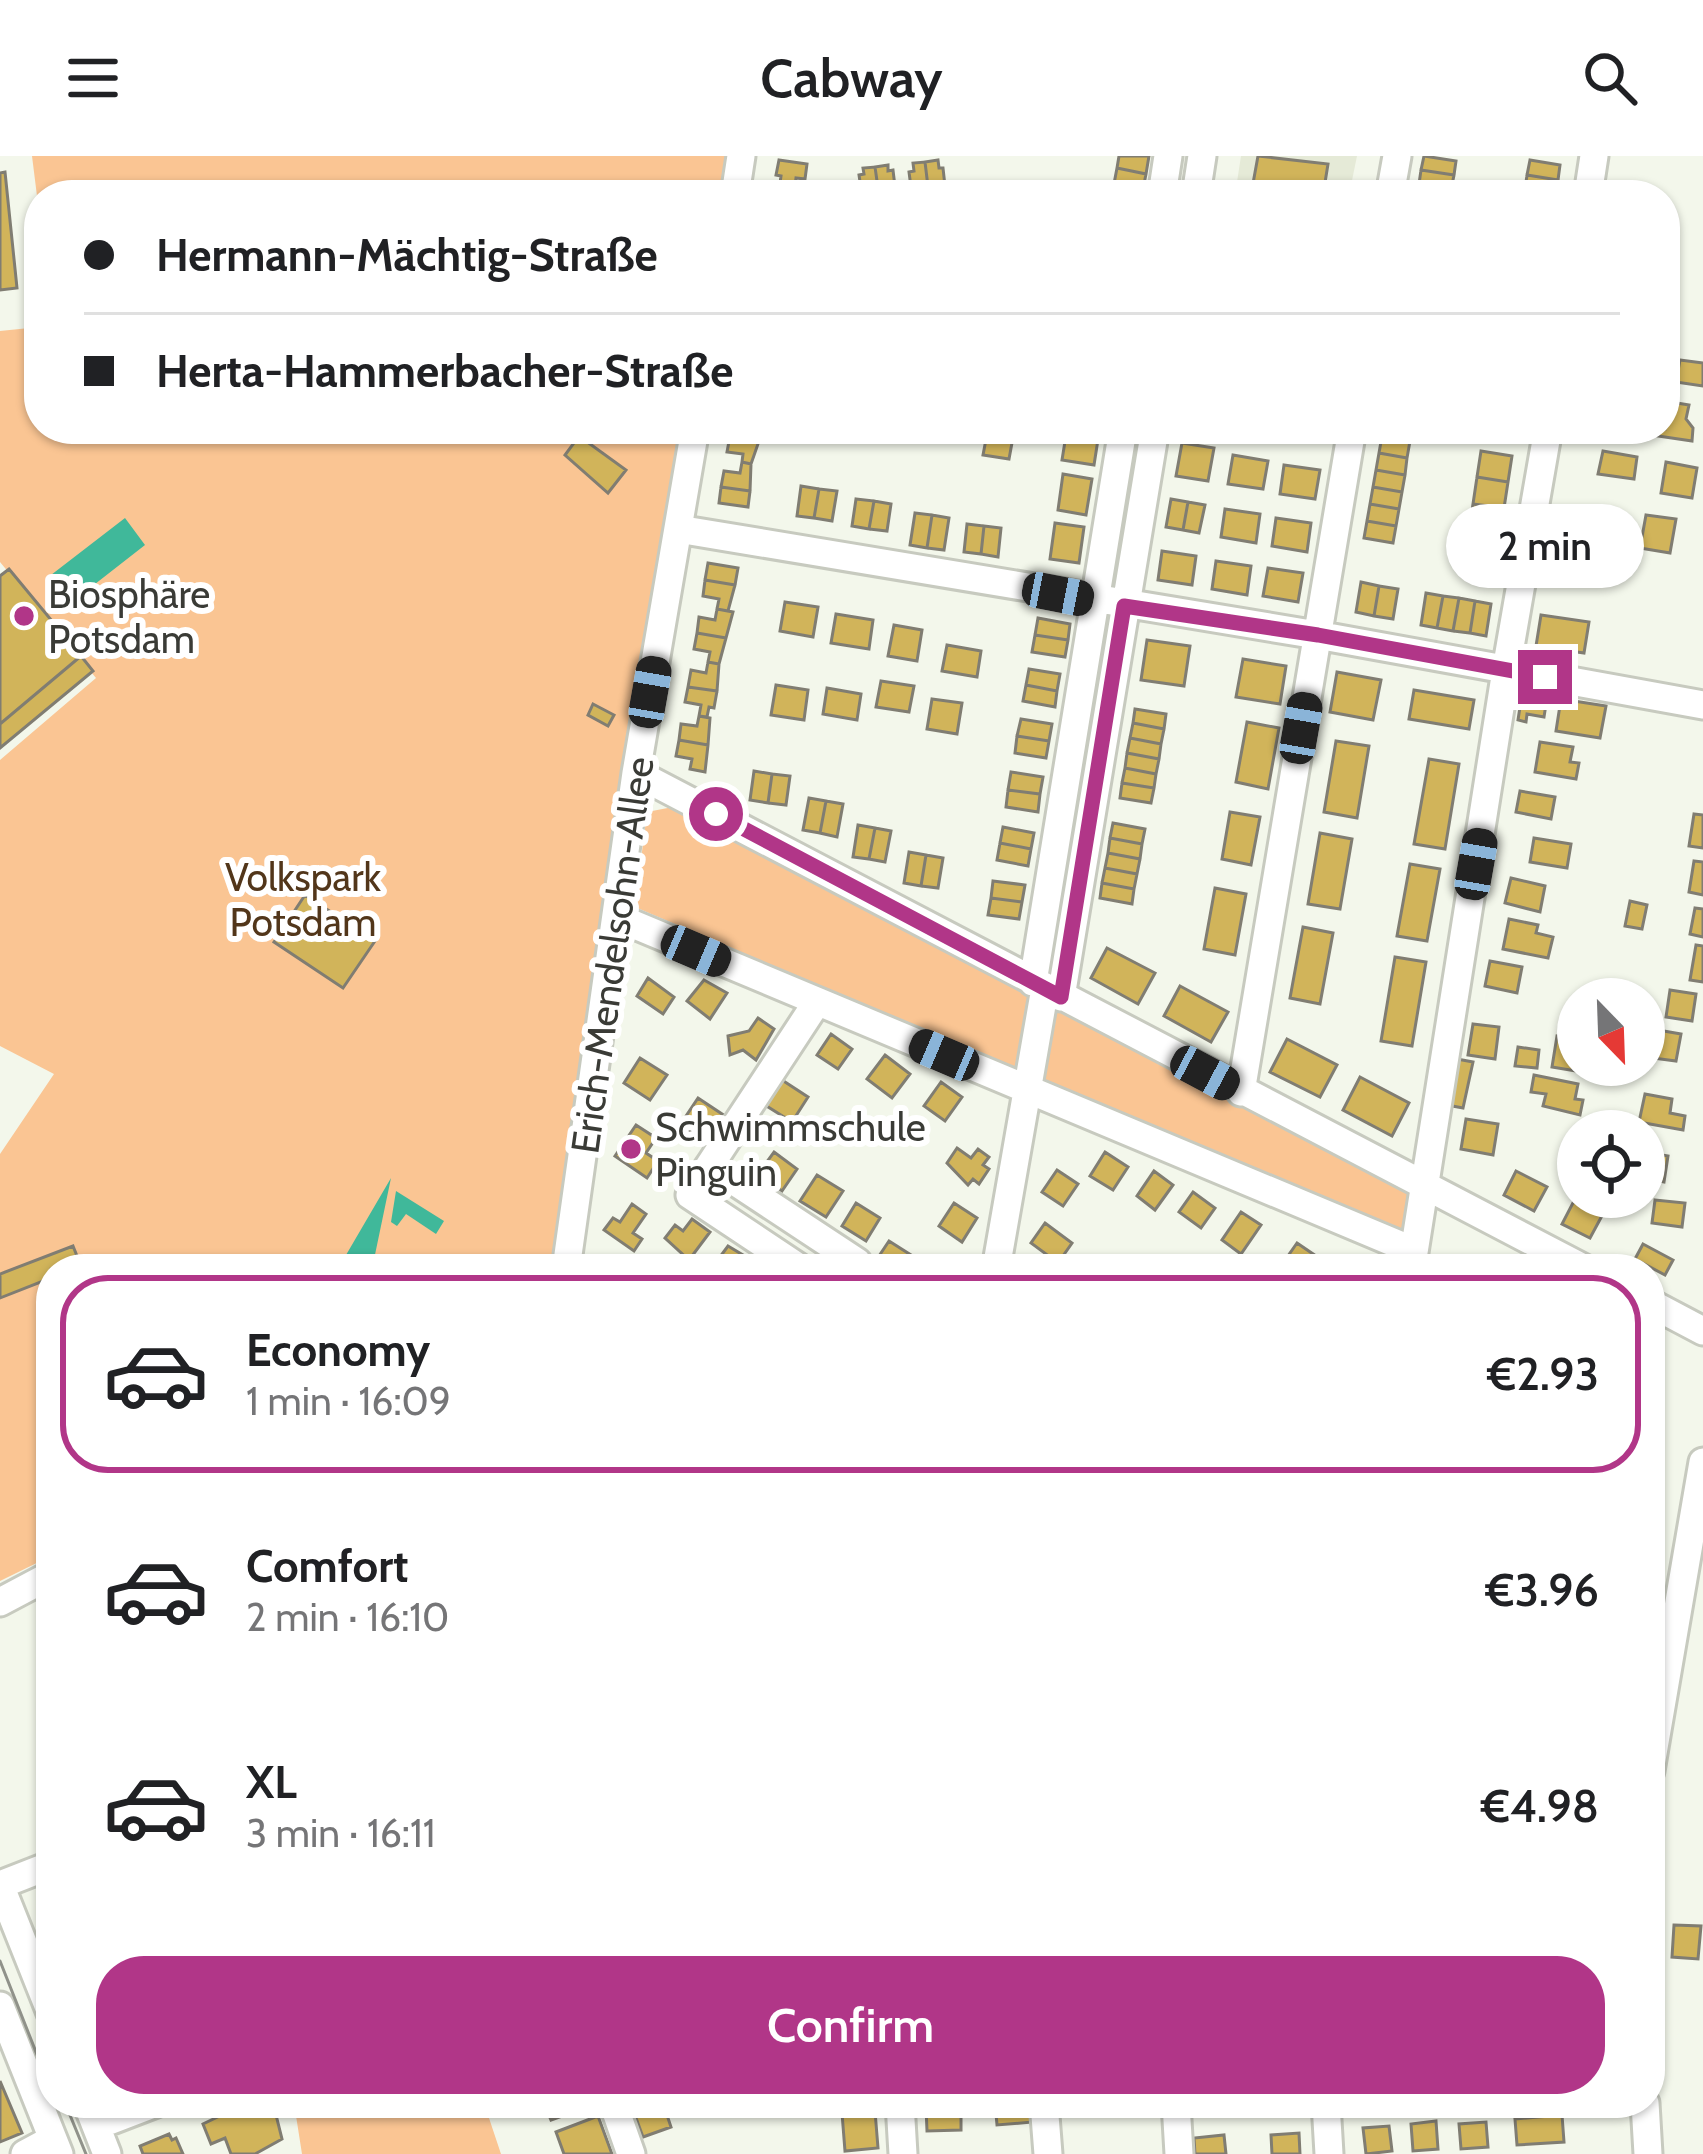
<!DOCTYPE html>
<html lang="en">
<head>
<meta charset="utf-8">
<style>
  :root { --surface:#fff; --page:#f6f6f6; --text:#202124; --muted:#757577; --line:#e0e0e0; --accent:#b13688 }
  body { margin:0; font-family:Cabin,sans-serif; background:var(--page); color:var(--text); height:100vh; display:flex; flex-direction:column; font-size:45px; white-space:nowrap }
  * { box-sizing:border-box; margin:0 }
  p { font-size:39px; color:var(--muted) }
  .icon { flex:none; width:66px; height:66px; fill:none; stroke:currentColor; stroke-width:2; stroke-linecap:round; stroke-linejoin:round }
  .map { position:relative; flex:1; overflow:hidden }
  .panel { position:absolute; left:36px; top:1098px; width:1629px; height:864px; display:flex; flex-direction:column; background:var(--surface); border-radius:48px; box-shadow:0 3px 9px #0004 }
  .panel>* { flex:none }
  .guide { position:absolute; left:24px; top:24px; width:1656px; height:264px; border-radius:48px; box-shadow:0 3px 9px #0004; display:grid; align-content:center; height:264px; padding:0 60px; background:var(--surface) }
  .needle { width:78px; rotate:157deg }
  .controls { position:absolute; left:1557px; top:822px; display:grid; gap:24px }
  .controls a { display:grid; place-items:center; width:108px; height:108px; border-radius:50%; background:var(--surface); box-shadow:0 3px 9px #0004; font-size:60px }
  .end { position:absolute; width:54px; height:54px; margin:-27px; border:15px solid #b13688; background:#fff; box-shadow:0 0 0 6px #fff }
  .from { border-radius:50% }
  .bubble { position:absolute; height:84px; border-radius:42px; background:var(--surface); box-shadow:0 3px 9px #0004; font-size:39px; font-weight:600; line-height:84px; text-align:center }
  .car { position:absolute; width:36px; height:72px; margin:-36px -18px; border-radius:15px; box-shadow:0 0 9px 3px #0007; background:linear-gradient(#222 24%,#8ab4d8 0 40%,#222 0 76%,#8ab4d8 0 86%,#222 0) }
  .guide b { display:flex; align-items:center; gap:42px; height:114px; font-size:45px }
  .guide b+b { border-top:3px solid var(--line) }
  .guide i { width:30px; height:30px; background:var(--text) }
  ul { padding:21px 0 0; list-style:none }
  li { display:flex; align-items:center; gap:36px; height:198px; margin:0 24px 18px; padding:0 36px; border:6px solid transparent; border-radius:48px }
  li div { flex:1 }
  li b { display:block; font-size:45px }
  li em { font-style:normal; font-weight:600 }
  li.current { border-color:var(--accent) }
  li>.icon { width:108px; height:108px; stroke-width:1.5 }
  .cta { display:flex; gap:24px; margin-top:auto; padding:24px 60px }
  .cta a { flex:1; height:138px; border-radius:48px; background:var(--accent); color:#fff; font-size:48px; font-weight:600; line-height:138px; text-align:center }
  header { display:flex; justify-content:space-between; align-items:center; height:156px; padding:0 60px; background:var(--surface); font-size:54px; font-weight:600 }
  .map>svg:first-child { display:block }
  .built { fill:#e5ead7 }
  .green { fill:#fac593 }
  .water { fill:#40b89a }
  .building { fill:#d1b45a; stroke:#807d72; stroke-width:3 }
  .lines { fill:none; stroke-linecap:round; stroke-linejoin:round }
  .minor-casing { stroke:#c7cabf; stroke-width:33 }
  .minor { stroke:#fff; stroke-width:27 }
  .tram { stroke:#90928a; stroke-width:3 }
  .route { stroke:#b13688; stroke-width:15 }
  .poi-dot { fill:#b13688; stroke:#fff; stroke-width:4.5 }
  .labels { text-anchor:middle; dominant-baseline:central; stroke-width:12; stroke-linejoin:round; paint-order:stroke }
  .poi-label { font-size:39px; fill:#3a3b36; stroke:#fff; text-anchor:start }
  .park-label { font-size:39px; fill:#52361a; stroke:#fff }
  .street-label { font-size:39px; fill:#3a3b36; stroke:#fff }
</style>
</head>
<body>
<header><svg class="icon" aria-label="menu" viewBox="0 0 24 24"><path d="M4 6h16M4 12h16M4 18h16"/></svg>Cabway<svg class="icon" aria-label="search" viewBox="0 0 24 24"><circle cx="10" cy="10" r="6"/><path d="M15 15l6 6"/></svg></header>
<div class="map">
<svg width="1703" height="1998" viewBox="0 0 1703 1998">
  <rect width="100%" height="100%" fill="#f3f7eb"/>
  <!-- built -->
  <path class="built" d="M1241 0H1357L1349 39H1235Z"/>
  <!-- green -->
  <path class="green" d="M32 0H731L725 39H39V56Z
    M39 171V273H686L553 1113H51V1400L0 1425V998L54 918 0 890V604L96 522 0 406V175Z
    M1101 463 1116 465 1059 804 1044 799Z
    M678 650 1402 1026 1413 1042 1410 1073 1395 1077 635 751 647 656Z
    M294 1947H484L501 1998H302Z"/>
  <!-- water -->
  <path class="water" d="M125 362 145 389 72 446 51 419Z
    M391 1022 372 1113 339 1111Z
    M396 1035 444 1065 436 1078 406 1058 397 1070 391 1066Z"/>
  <!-- building -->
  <path class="building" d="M1119 0H1149L1146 18 1117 12Z
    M1258 0 1328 8 1323 39H1256L1252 33Z
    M1424 0 1456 5 1454 19 1421 14Z
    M779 4 807 8 805 23 796 22 795 30 780 27 781 20 776 19Z
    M938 4 939 12H943L946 39H929L925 6Z
    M1530 4 1560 9 1558 24 1527 19Z
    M925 6 929 39H912L909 16 914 15 913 7Z
    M888 9V15L893 14 896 39H879L875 11Z
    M875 11 879 39H862L859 19 864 18 863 12Z
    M1117 12 1146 18 1142 38 1113 33Z
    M1421 14 1454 19 1451 34 1419 28Z
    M5 16 17 132 0 134V17Z
    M1527 19 1558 24 1555 38 1525 33Z
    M1419 28 1451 34 1450 39H1417Z
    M1680 204 1703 207V230L1676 226Z
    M1665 245 1689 249 1686 263 1693 272 1692 285 1658 280 1659 273H1665Z
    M731 273H761L759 285 730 280Z
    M878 273H908L906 284 877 279Z
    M988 273 1014 276 1009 303 983 299Z
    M1067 273 1099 277 1094 309 1062 304Z
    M1292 273H1327L1326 286 1290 280Z
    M579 280 626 314 608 337 565 299Z
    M730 280 759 285 751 308 742 306 743 298 727 296Z
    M1382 280 1410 285 1407 302 1379 297Z
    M1182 287 1214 292 1208 325 1176 320Z
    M1481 295 1512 300 1508 326 1477 321Z
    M1603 295 1637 301 1634 323 1598 318Z
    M1379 297 1407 302 1405 319 1376 314Z
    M1233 299 1268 305 1263 333 1228 328Z
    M742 306 751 308 750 335 721 331 724 315 740 317Z
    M1666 306 1697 312 1692 342 1661 337Z
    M1284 309 1320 314 1315 343 1280 338Z
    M1376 314 1405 319 1402 336 1373 331Z
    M1063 318 1092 323 1086 359 1058 354Z
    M1477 321 1508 326 1504 352 1473 348Z
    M801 330 819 333 814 362 797 360Z
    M721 331 750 335 748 351 719 347Z
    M1373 331 1402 336 1399 353 1370 348Z
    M819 333 837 335 832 365 814 362Z
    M856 343 874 345 869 373 852 370Z
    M1171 343 1188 346 1183 374 1166 371Z
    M874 345 891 348 887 375 869 373Z
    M1188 346 1205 349 1199 377 1183 374Z
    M1370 348 1399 353 1396 370 1367 365Z
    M1473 348 1504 352 1500 378 1469 374Z
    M1225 353 1260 358 1256 387 1221 381Z
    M1563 356 1597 362 1593 383 1559 376Z
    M915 357 932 359 927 392 910 389Z
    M932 359 949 362 944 394 927 392Z
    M1646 359 1676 363 1670 397 1640 392Z
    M1276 362 1311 367 1307 396 1272 390Z
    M1367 365 1396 370 1393 387 1364 382Z
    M1055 367 1084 371 1079 407 1050 403Z
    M967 368 984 370 981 398 964 396Z
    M984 370 1001 372 998 401 981 398Z
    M1469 374 1500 378 1496 405 1465 400Z
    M1162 395 1196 400 1192 429 1158 424Z
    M1216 405 1251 410 1247 439 1212 433Z
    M708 407 738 412 735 429 705 424Z
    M1268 412 1303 417 1298 446 1263 440Z
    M9 413 81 500 0 568V420Z
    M705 424 735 429 728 455 717 453 719 443 703 440Z
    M1361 426 1379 430 1374 460 1356 456Z
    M1379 430 1398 433 1393 463 1374 460Z
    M1426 437 1443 440 1437 472 1421 469Z
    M1443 440 1459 442 1453 475 1437 472Z
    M1459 442 1475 445 1470 477 1453 475Z
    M1475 445 1491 448 1486 480 1470 477Z
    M785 446 818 451 813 481 780 475Z
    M717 453 733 456 726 482 697 477 699 461 715 464Z
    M836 458 873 464 869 493 831 487Z
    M1541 459 1589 466 1584 497 1536 490Z
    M1038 462 1070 468 1068 484 1035 479Z
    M894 469 922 474 917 505 888 500Z
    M697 477 726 482 719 508 708 506 710 496 694 493Z
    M1035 479 1068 484 1065 501 1032 496Z
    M1147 484 1190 490 1184 530 1141 524Z
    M947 489 981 495 977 521 942 515Z
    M81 500 93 515 0 592V568Z
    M1243 503 1286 510 1280 548 1236 541Z
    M708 506 719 508 717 535 688 531 691 514 706 517Z
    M1029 513 1060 518 1057 535 1026 529Z
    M1337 516 1381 524 1373 564 1330 556Z
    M881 525 914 530 909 556 876 551Z
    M776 529 808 534 804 564 771 559Z
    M1026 529 1057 535 1055 551 1023 545Z
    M688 531 717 535 714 552 709 551 707 561 699 560 701 549 685 546Z
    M827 532 861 538 857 564 823 558Z
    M1414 534 1474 544 1469 573 1409 563Z
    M1522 538 1547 542 1544 561 1527 558 1526 566 1518 564Z
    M932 543 962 547 957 578 927 573Z
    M1561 543 1606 550 1600 582 1556 575Z
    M593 548 614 559 608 570 588 559Z
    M1135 553 1166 558 1164 573 1133 567Z
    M699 560 710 562 708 589 679 584 681 568 697 570Z
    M1021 563 1052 568 1049 585 1017 580Z
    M1247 566 1279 572 1268 633 1236 626Z
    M1133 567 1164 573 1161 588 1130 582Z
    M1017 580 1049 585 1046 602 1015 597Z
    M1130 582 1161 588 1159 603 1127 597Z
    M679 584 708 589 705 616 690 613 692 603 676 600Z
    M1336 585 1369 590 1357 662 1324 656Z
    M1540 586 1573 591 1570 606 1579 607 1576 623 1535 616Z
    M1127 597 1159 603 1156 618 1125 612Z
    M1429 603 1459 608 1445 693 1414 688Z
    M1125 612 1156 618 1154 632 1122 627Z
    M754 615 772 618 768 647 750 644Z
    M1011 616 1043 621 1040 638 1008 634Z
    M772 618 790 620 786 649 768 647Z
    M1122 627 1154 632 1151 647 1120 642Z
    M1008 634 1040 638 1038 656 1006 651Z
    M1520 635 1555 641 1551 663 1516 656Z
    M809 642 826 645 820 677 803 674Z
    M826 645 843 648 837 681 820 677Z
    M1230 656 1260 661 1251 709 1222 703Z
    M1694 658 1703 659V692L1689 690Z
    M1113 667 1145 673 1142 688 1110 682Z
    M858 669 875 672 869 703 853 701Z
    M1003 671 1034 677 1031 693 1000 687Z
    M875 672 891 675 885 706 869 703Z
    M1320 677 1352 683 1340 753 1308 748Z
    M1110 682 1142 688 1140 703 1108 697Z
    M1534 682 1571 688 1567 712 1530 706Z
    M1000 687 1031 693 1028 710 997 704Z
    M909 696 926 699 921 730 904 727Z
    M1108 697 1140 703 1137 718 1105 712Z
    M926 699 943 702 938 732 921 730Z
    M1694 705 1703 706V739L1689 736Z
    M1410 708 1440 713 1427 785 1397 780Z
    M1105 712 1137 718 1134 733 1102 727Z
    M1511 722 1545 730 1540 756 1505 747Z
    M993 725 1025 729 1022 746 991 742Z
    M1102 727 1134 733 1132 748 1100 742Z
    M1215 732 1246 738 1235 799 1204 793Z
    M305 739 375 785 343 832 274 786Z
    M991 742 1022 746 1019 763 988 759Z
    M1630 745 1647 749 1642 773 1625 770Z
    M1695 752 1703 753V781L1690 778Z
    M1509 763 1538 769 1536 777 1553 781 1548 802 1503 793Z
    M1303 771 1333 777 1320 848 1290 842Z
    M1696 789 1703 790V826L1690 824Z
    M1107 792 1155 817 1138 848 1091 822Z
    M1395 801 1426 806 1412 890 1381 885Z
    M1490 805 1522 811 1517 837 1485 830Z
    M648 822 674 841 663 858 637 840Z
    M704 824 727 837 710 863 687 845Z
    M1180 830 1228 856 1211 886 1164 860Z
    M1670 834 1696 838 1692 865 1666 861Z
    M758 862 774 873 756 904 743 894 730 899 728 880 749 875Z
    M1473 868 1499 871 1495 903 1468 899Z
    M1658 874 1681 878 1676 905 1653 902Z
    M831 878 852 893 838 913 817 899Z
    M1557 880 1578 884V909H1595L1594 918 1552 911Z
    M1287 883 1337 909 1320 941 1270 916Z
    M1518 891 1539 894 1537 912 1515 910Z
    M885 899 910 918 892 942 867 923Z
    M640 902 667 919 650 944 624 927Z
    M1457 903 1473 906 1463 952 1447 949Z
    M1534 919 1578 928 1575 943 1583 944 1580 959 1543 950 1546 938 1531 936Z
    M1360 921 1409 947 1392 980 1343 954Z
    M782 924 808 941 792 966 765 949Z
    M941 926 962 941 945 965 924 950Z
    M1645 938 1672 943 1670 957 1685 960 1683 974 1639 966Z
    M698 942 725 960 708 986 680 969Z
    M1466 963 1498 968 1493 999 1461 993Z
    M636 969 656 982 646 997 658 1005 647 1022 615 1000Z
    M957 992 971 1002 978 993 989 1001 983 1009 989 1013 979 1028 973 1023 968 1029 947 1007Z
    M774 996 797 1013 782 1035 758 1018Z
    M1105 996 1128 1011 1113 1034 1090 1020Z
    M1644 996 1668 1000 1664 1026 1644 1022Z
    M1057 1014 1078 1028 1063 1050 1042 1036Z
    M1154 1015 1173 1029 1155 1054 1137 1040Z
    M1516 1015 1547 1031 1534 1055 1504 1039Z
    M817 1019 843 1035 826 1061 800 1045Z
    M1193 1036 1215 1052 1201 1072 1179 1056Z
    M1576 1041 1604 1056 1590 1082 1562 1068Z
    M1655 1044 1685 1047 1682 1071 1652 1067Z
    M856 1047 880 1062 866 1085 842 1070Z
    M954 1047 977 1062 962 1086 939 1070Z
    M632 1048 646 1058 633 1077 642 1083 634 1095 604 1074 613 1062 620 1066Z
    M1241 1056 1261 1069 1241 1098 1222 1084Z
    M692 1063 710 1076 689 1104 665 1082 675 1069 683 1075Z
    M1045 1067 1072 1087 1058 1107 1031 1087Z
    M889 1085 911 1099 902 1113H886L875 1106Z
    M1297 1087 1316 1100 1307 1113H1285L1281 1110Z
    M1643 1088 1673 1104 1665 1119 1635 1103Z
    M73 1090 81 1110 51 1113V1122L0 1142V1118Z
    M728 1090 753 1105 747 1113H711Z
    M51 1740V1779L39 1749Z
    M1674 1769 1701 1770 1698 1803 1672 1801Z
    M0 1925 22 1977 0 1986Z
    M247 1947H273L282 1983 255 1998H231L225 1982 211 1988 203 1968Z
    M544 1947H592L593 1949 551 1964Z
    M643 1947H663L671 1971 643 1981 632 1951Z
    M995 1947H1031L1033 1966 997 1969Z
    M1063 1947H1091L1092 1958 1064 1960Z
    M1130 1947H1163V1955L1131 1958Z
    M961 1950V1974L927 1975 926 1951Z
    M875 1955 878 1992 845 1995 842 1957Z
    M1562 1959 1564 1986 1517 1989 1515 1963Z
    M598 1960 612 1998H564L556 1976Z
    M1436 1965 1438 1993 1413 1995 1411 1968Z
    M1486 1966 1488 1991 1461 1993 1459 1968Z
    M1389 1970 1392 1995 1366 1998 1363 1972Z
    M1299 1977 1300 1998H1272L1271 1979Z
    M169 1978 172 1984 176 1982 183 1998H143L140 1990Z
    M1224 1979 1226 1998H1195L1194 1982Z"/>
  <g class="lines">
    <defs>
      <path id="minor" d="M735 39 741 0
        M1162 39 1168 0
        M1196 39 1202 0
        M1390 39 1397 0
        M1588 39 1594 0
        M678 373 1317 479 1703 549
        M636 617 1585 1113
        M616 761 1414 1095
        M1033 826 1123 273
        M1061 841 1155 273
        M817 846 710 1009 857 1106 853 1113
        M1241 936 1352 273
        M710 1009 690 1039 801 1113
        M1412 1109 1506 514 1548 273
        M566 1113 636 617 695 273
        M996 1113 1045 832
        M1650 1147 1703 1175
        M0 1446 51 1419
        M1650 1615 1703 1306
        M0 1729 51 1857
        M0 1729 51 1709
        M0 1850 59 1998
        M87 1947 107 1998
        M613 1947 631 1998
        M900 1947 903 1998
        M1044 1947 1048 1998
        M1176 1947 1179 1998
        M1326 1947 1329 1998
        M1645 1947 1648 1998
        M96 1970 156 1947
        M25 1998 53 1983"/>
    </defs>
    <!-- minor casing -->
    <use href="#minor" class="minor-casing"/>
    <!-- minor -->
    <use href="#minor" class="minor"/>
    <!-- tram -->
    <path class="tram" d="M0 1805 51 1934
      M65 1947 86 1998"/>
  </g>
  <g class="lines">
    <!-- route -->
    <path class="route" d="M716 658 1061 841 1124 450 1318 479 1545 521"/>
  </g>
  <!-- markers -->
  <g class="poi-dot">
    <circle cx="24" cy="460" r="12"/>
    <circle cx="631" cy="993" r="12"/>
  </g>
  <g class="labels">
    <!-- poi labels -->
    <g class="poi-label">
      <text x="48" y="438">Biosphäre<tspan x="48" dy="45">Potsdam</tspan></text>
      <text x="655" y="971">Schwimmschule<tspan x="655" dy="45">Pinguin</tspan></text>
    </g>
    <!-- park labels -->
    <g class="park-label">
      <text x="303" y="721">Volkspark<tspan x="303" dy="45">Potsdam</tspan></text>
    </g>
    <!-- street labels -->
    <g class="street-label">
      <text transform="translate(612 799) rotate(-82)">Erich-Mendelsohn-Allee</text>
    </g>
  </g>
</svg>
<div class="controls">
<a><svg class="needle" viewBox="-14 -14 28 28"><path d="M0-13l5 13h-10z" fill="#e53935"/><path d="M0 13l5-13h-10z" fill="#757577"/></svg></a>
<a><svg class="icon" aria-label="locate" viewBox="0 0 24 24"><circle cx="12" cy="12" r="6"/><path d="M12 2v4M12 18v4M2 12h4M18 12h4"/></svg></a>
</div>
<i class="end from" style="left:716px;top:658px"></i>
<i class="end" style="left:1545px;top:521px"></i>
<div class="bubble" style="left:1446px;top:348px;width:198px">2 min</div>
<i class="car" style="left:1058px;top:438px;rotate:101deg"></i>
<i class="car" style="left:650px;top:536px;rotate:10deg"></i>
<i class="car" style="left:1301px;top:572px;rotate:10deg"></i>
<i class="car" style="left:1476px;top:708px;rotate:10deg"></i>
<i class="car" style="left:696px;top:795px;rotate:113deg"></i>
<i class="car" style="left:944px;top:899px;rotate:293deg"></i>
<i class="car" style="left:1205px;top:917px;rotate:118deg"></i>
<div class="guide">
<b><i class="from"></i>Hermann-Mächtig-Straße</b>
<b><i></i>Herta-Hammerbacher-Straße</b>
</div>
<section class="panel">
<ul>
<li class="current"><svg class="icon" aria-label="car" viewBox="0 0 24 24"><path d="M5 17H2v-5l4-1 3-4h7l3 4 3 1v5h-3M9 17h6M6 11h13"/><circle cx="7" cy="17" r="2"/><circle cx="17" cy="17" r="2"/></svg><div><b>Economy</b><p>1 min · 16:09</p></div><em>€2.93</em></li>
<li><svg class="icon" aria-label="car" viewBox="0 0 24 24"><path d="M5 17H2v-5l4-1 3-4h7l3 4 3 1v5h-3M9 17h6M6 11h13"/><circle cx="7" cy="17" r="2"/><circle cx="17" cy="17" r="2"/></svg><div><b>Comfort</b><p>2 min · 16:10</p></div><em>€3.96</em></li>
<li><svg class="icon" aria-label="car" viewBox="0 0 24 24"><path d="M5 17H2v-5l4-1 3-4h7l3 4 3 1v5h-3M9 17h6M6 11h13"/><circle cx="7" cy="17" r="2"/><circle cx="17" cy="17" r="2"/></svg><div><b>XL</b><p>3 min · 16:11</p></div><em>€4.98</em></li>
</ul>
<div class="cta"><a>Confirm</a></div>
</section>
</div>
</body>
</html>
